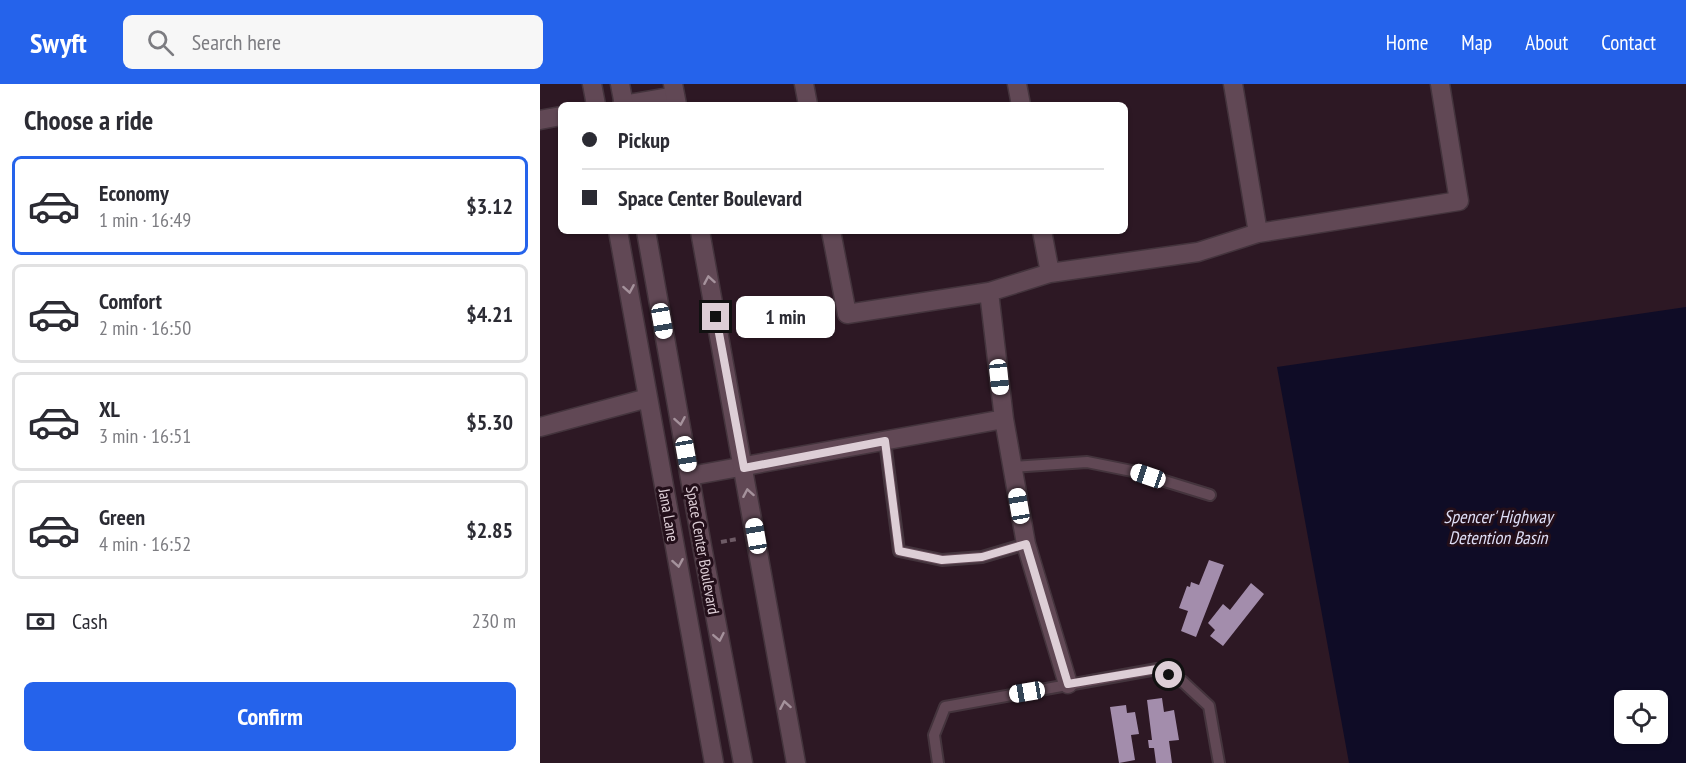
<!DOCTYPE html>
<html lang="en">
<head>
<meta charset="utf-8">
<style>
  :root { --surface:#fff; --page:#f7f7f7; --text:#2b2b33; --muted:#7c7c81; --line:#e1e1e2; --accent:#2563eb }
  body { margin:0; font-family:"PT Sans Narrow",sans-serif; background:var(--page); color:var(--text); height:100vh; display:flex; flex-direction:column; font-size:22px; white-space:nowrap }
  * { box-sizing:border-box; margin:0 }
  p { font-size:20px; color:var(--muted) }
  .icon { flex:none; width:33px; height:33px; fill:none; stroke:currentColor; stroke-width:2; stroke-linecap:round; stroke-linejoin:round }
  .map { position:relative; flex:1; overflow:hidden }
  .details { display:flex; flex-direction:column; background:var(--surface); width:540px }
  .details>* { flex:none }
  .top-card { position:absolute; left:18px; top:18px; width:570px; height:132px; border-radius:9px; box-shadow:0 2px 4px #0004; display:grid; align-content:center; height:132px; padding:0 24px; background:var(--surface) }
  .fabs { position:absolute; left:1074px; top:606px; display:grid; gap:12px }
  .fabs a { display:grid; place-items:center; width:54px; height:54px; border-radius:9px; background:var(--surface); box-shadow:0 2px 4px #0004; font-size:30px }
  .end { position:absolute; width:27px; height:27px; margin:-14px; border:8px solid #ddced6; background:#111; box-shadow:0 0 0 3px #111 }
  .from { border-radius:50% }
  .bubble { position:absolute; height:42px; border-radius:9px; background:var(--surface); box-shadow:0 2px 4px #0004; font-size:20px; font-weight:600; line-height:42px; text-align:center }
  .car { position:absolute; width:18px; height:36px; margin:-18px -9px; border-radius:8px; box-shadow:0 0 4px 2px #0007; background:linear-gradient(#fff 24%,#345 0 40%,#fff 0 76%,#345 0 86%,#fff 0) }
  .top-card b { display:flex; align-items:center; gap:21px; height:57px; font-size:22px }
  .top-card b+b { border-top:2px solid var(--line) }
  .top-card i { width:15px; height:15px; background:var(--text) }
  ul { padding:0; list-style:none }
  li { display:flex; align-items:center; gap:18px; height:99px; margin:0 12px 9px; padding:0 12px; border:3px solid var(--line); border-radius:9px }
  li div { flex:1 }
  li b { display:block; font-size:22px }
  li em { font-style:normal; font-weight:600 }
  li.on { border-color:var(--accent) }
  li>.icon { width:54px; height:54px; stroke-width:1.5 }
  h2 { padding:0 24px; font-size:27px; line-height:72px }
  .pay { display:flex; align-items:center; gap:15px; height:66px; padding:0 24px; font-size:22px }
  .pay p { margin-inline-start:auto }
  .cta { display:flex; gap:12px; margin-top:auto; padding:12px 24px }
  .cta a { flex:1; height:69px; border-radius:9px; background:var(--accent); color:#fff; font-size:24px; font-weight:600; line-height:69px; text-align:center }
  header { display:flex; align-items:center; gap:36px; box-sizing:border-box; height:84px; padding:0 30px; background:var(--accent); color:#fff }
  header strong { font-size:28px }
  nav { display:flex; gap:33px; margin-inline-start:auto; font-size:21px }
  .search { width:420px; height:54px; background:var(--page); display:flex; align-items:center; gap:15px; box-sizing:border-box; padding:0 21px; border-radius:9px; color:var(--muted); font-size:22px }
  main { display:flex; flex:1; min-height:0 }
  .map>svg:first-child { display:block }
  .water { fill:#0f0c26; fill-rule:evenodd }
  .building { fill:#a38dac }
  .lines { fill:none; stroke-linecap:round; stroke-linejoin:round }
  .lane-casing { stroke:#44343d; stroke-width:14 }
  .street-casing { stroke:#44343d; stroke-width:21 }
  .secondary-casing { stroke:#44343d; stroke-width:21 }
  .path { stroke:#6e5b66; stroke-width:4; stroke-dasharray:6 3; stroke-linecap:butt }
  .lane { stroke:#614855; stroke-width:10 }
  .street { stroke:#614855; stroke-width:18 }
  .secondary { stroke:#614855; stroke-width:18 }
  .oneway { stroke:#a5929c }
  .route { stroke:#ddced6; stroke-width:8 }
  .labels { text-anchor:middle; dominant-baseline:central; stroke-width:6; stroke-linejoin:round; paint-order:stroke }
  .street-label { font-size:16px; fill:#ddced6; stroke:#230f1a }
  .water-label { font-size:18px; font-style:italic; fill:#ddddf5; stroke:#230f1a }
</style>
</head>
<body>
<header>
<strong>Swyft</strong>
<div class="search"><svg class="icon" aria-label="search" viewBox="0 0 24 24"><circle cx="10" cy="10" r="6"/><path d="M15 15l6 6"/></svg>Search here</div>
<nav><a>Home</a><a>Map</a><a>About</a><a>Contact</a></nav>
</header>
<main>
<section class="details">
<h2>Choose a ride</h2>
<ul>
<li class="on"><svg class="icon" aria-label="car" viewBox="0 0 24 24"><path d="M5 17H2v-5l4-1 3-4h7l3 4 3 1v5h-3M9 17h6M6 11h13"/><circle cx="7" cy="17" r="2"/><circle cx="17" cy="17" r="2"/></svg><div><b>Economy</b><p>1 min · 16:49</p></div><em>$3.12</em></li>
<li><svg class="icon" aria-label="car" viewBox="0 0 24 24"><path d="M5 17H2v-5l4-1 3-4h7l3 4 3 1v5h-3M9 17h6M6 11h13"/><circle cx="7" cy="17" r="2"/><circle cx="17" cy="17" r="2"/></svg><div><b>Comfort</b><p>2 min · 16:50</p></div><em>$4.21</em></li>
<li><svg class="icon" aria-label="car" viewBox="0 0 24 24"><path d="M5 17H2v-5l4-1 3-4h7l3 4 3 1v5h-3M9 17h6M6 11h13"/><circle cx="7" cy="17" r="2"/><circle cx="17" cy="17" r="2"/></svg><div><b>XL</b><p>3 min · 16:51</p></div><em>$5.30</em></li>
<li><svg class="icon" aria-label="car" viewBox="0 0 24 24"><path d="M5 17H2v-5l4-1 3-4h7l3 4 3 1v5h-3M9 17h6M6 11h13"/><circle cx="7" cy="17" r="2"/><circle cx="17" cy="17" r="2"/></svg><div><b>Green</b><p>4 min · 16:52</p></div><em>$2.85</em></li>
</ul>
<div class="pay"><svg class="icon" aria-label="cash" viewBox="0 0 24 24"><path d="M3 7h18v10H3z"/><circle cx="12" cy="12" r="2"/></svg>Cash<p>230 m</p></div>
<div class="cta"><a>Confirm</a></div>
</section>
<div class="map">
<svg width="1146" height="679" viewBox="0 0 1146 679">
  <rect width="100%" height="100%" fill="#2d1824"/>
  <!-- water -->
  <path class="water" d="M1146 223V679H809L737 283ZM1084 616H1118V650H1084Z"/>
  <!-- building -->
  <path class="building" d="M669 476 684 481 656 553 641 547 648 527 639 524 647 502 650 503 651 498 659 501Z
    M711 499 724 510 683 562 670 552 675 546 668 539 683 520 690 526Z
    M622 614 624 628 634 626 639 656 629 657 632 679H616L614 664H609L608 656H612L607 616Z
    M586 621 587 629 595 628 599 650 591 651 595 676 579 679 570 623Z"/>
  <g class="lines">
    <defs>
      <path id="lane" d="M345 357 359 467 402 476 442 473 486 460
        M472 383 547 378 592 387 670 411
        M398 679 394 651 405 623 617 585 642 597 669 622 679 679"/>
      <path id="street" d="M52 0 56 21
        M264 0 268 21
        M477 0 481 21
        M693 0 718 149
        M82 21 135 12
        M0 36 21 32
        M78 147 174 679
        M291 147 307 230 449 208 510 189 658 168 718 149 919 117 900 0
        M502 147 510 189
        M449 208 464 335 486 460 528 600
        M0 343 108 314
        M150 392 464 335"/>
      <path id="secondary" d="M80 0 84 21
        M133 0 137 21
        M106 147 162 462 203 679
        M160 147 256 679"/>
    </defs>
    <!-- lane casing -->
    <use href="#lane" class="lane-casing"/>
    <!-- street casing -->
    <use href="#street" class="street-casing"/>
    <!-- secondary casing -->
    <use href="#secondary" class="secondary-casing"/>
    <!-- path -->
    <path class="path" d="M181 458 197 455"/>
    <!-- lane -->
    <use href="#lane" class="lane"/>
    <!-- street -->
    <use href="#street" class="street"/>
    <!-- secondary -->
    <use href="#secondary" class="secondary"/>
  </g>
  <!-- one-way arrows -->
  <defs><path id="oneway-chevron" d="M-2-3.5L2.5 0L-2 3.5" fill="none" stroke-width="1.6" stroke-linecap="round" stroke-linejoin="round" transform="scale(1.5)"/></defs>
  <g class="oneway">
    <use href="#oneway-chevron" transform="translate(169 196) rotate(-100)"/>
    <use href="#oneway-chevron" transform="translate(89 205) rotate(80)"/>
    <use href="#oneway-chevron" transform="translate(140 337) rotate(80)"/>
    <use href="#oneway-chevron" transform="translate(208 409) rotate(-100)"/>
    <use href="#oneway-chevron" transform="translate(138 479) rotate(80)"/>
    <use href="#oneway-chevron" transform="translate(179 553) rotate(79)"/>
    <use href="#oneway-chevron" transform="translate(245 621) rotate(-100)"/>
  </g>
  <g class="lines">
    <!-- route -->
    <path class="route" d="M176 233 204 384 345 357 359 467 402 476 442 473 486 460 528 600 617 585 629 591"/>
  </g>
  <g class="labels">
    <!-- street labels -->
    <g class="street-label">
      <text transform="translate(129 431) rotate(80)">Jana Lane</text>
      <text transform="translate(163 466) rotate(80)">Space Center Boulevard</text>
    </g>
    <!-- water labels -->
    <g class="water-label">
      <text x="958" y="432">Spencer' Highway<tspan x="958" dy="21">Detention Basin</tspan></text>
    </g>
  </g>
</svg>
<div class="fabs">
<a><svg class="icon" aria-label="locate" viewBox="0 0 24 24"><circle cx="12" cy="12" r="6"/><path d="M12 2v4M12 18v4M2 12h4M18 12h4"/></svg></a>
</div>
<i class="end from" style="left:629px;top:591px"></i>
<i class="end" style="left:176px;top:233px"></i>
<div class="bubble" style="left:196px;top:212px;width:99px">1 min</div>
<i class="car" style="left:122px;top:237px;rotate:170deg"></i>
<i class="car" style="left:459px;top:293px;rotate:174deg"></i>
<i class="car" style="left:146px;top:370px;rotate:170deg"></i>
<i class="car" style="left:608px;top:392px;rotate:289deg"></i>
<i class="car" style="left:479px;top:422px;rotate:350deg"></i>
<i class="car" style="left:216px;top:452px;rotate:350deg"></i>
<i class="car" style="left:487px;top:608px;rotate:260deg"></i>
<div class="top-card">
<b><i class="from"></i>Pickup</b>
<b><i></i>Space Center Boulevard</b>
</div>
</div>
</main>
</body>
</html>
